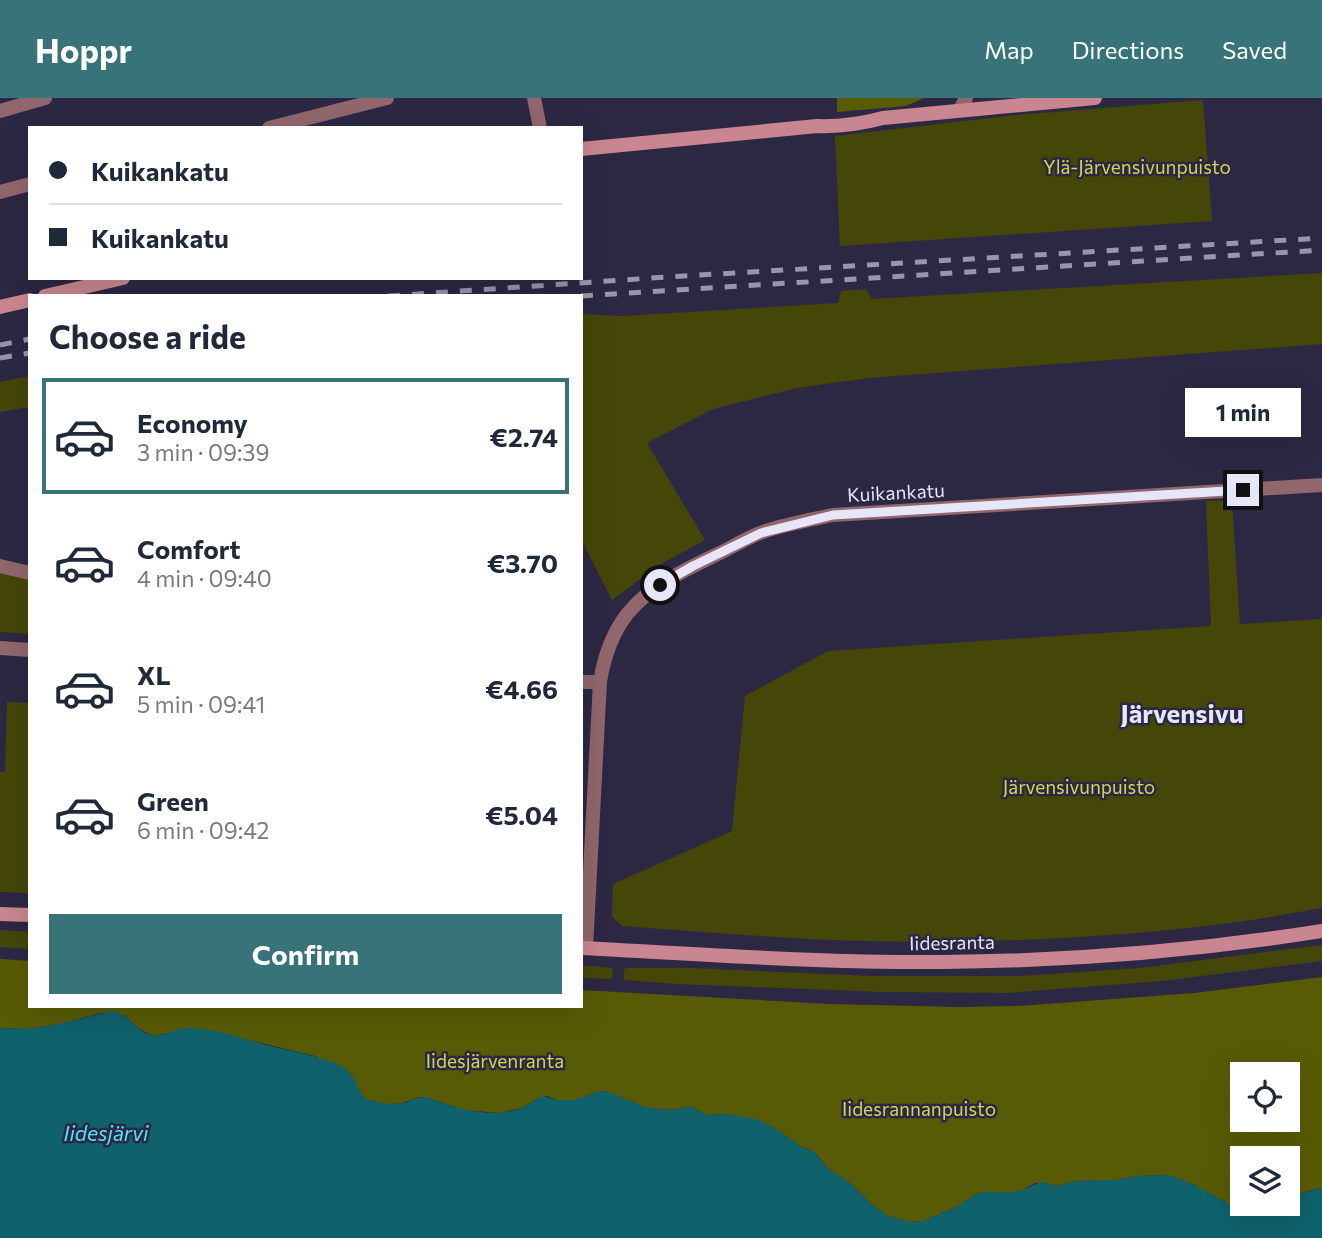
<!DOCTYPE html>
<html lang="en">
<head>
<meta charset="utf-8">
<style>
  :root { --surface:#fff; --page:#f2f2f3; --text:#1f2937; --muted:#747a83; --line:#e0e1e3; --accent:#377378 }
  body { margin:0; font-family:Commissioner,sans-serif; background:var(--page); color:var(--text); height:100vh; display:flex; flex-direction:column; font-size:26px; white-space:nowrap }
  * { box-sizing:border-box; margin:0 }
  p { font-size:23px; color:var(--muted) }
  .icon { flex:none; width:38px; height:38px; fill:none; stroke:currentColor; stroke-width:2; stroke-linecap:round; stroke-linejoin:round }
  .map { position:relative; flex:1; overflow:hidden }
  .sheet { position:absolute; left:28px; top:196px; width:555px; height:714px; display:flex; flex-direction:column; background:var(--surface); border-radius:0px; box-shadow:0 7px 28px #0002 }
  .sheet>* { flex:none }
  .guide { position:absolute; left:28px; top:28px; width:555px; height:154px; border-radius:0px; box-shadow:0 7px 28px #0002; display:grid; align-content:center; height:154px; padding:0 21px; background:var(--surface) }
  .buttons { position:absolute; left:1230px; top:964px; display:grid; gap:14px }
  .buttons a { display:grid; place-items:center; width:70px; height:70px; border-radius:0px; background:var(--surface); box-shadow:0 7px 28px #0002; font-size:35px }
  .end { position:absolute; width:32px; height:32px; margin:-16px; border:9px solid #e7e5f8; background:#111; box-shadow:0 0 0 4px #111 }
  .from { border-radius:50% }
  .bubble { position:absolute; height:49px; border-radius:0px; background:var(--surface); box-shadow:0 7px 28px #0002; font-size:23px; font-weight:700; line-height:49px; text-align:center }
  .guide b { display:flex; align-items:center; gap:24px; height:66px; font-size:26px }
  .guide b+b { border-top:2px solid var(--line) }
  .guide i { width:18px; height:18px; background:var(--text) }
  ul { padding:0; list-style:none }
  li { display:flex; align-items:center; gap:21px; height:116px; margin:0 14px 10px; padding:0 7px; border:4px solid transparent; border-radius:0px }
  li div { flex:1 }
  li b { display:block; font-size:26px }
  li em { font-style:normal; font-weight:700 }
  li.on { border-color:var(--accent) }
  li>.icon { width:63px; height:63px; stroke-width:1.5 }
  h2 { padding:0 21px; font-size:32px; line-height:84px }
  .primary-button { display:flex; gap:14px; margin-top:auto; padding:14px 21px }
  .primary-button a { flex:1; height:80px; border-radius:0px; background:var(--accent); color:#fff; font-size:28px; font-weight:700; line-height:80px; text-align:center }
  header { display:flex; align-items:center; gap:42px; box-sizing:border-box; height:98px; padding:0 35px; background:var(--accent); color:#fff }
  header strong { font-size:33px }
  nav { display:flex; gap:38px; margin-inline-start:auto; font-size:24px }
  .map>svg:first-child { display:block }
  .green { fill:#444708 }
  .forest { fill:#585b05; fill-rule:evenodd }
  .water { fill:#0f626c }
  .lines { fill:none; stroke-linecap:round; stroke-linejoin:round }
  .street { stroke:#91666c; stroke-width:14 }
  .secondary { stroke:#c98690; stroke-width:14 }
  .rail { stroke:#9996ac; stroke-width:5; stroke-dasharray:12 12; stroke-linecap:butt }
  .route { stroke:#e7e5f8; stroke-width:9 }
  .labels { text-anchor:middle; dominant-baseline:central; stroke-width:5; stroke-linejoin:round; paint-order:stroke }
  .park-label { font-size:19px; fill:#d0d854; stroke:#2c2843 }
  .street-label { font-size:19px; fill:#e7e5f8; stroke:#2c2843 }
  .water-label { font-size:21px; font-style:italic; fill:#53e2f5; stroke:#2c2843 }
  .district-label { font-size:26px; font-weight:bold; fill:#e7e5f8; stroke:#2c2843 }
</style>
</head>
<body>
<header>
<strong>Hoppr</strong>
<nav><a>Map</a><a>Directions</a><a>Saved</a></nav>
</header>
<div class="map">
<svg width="1322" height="1140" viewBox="0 0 1322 1140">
  <rect width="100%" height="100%" fill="#2c2843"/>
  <!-- green -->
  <path class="green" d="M1203 2 1212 123 840 148 835 38 1016 17Z
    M1322 175V246L869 280 797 290 713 311 647 345 705 442 659 467 612 502 581 441V216L623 218 838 205 841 193 866 191 872 201Z
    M30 278V309L0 314V284Z
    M1232 402 1240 526 1322 521V810C1294 815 1266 820 1238 824 1115 840 990 846 866 843 785 841 704 834 622 828L612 818 613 786 732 733 745 598 828 553 1211 528 1206 403Z
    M0 474 30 481V536L0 534Z
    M7 604 30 605V795L0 794V674H5Z
    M0 832 30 834V851L0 849Z
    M1322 847V863L1162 883 1007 895 882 894 676 886 624 882V872L626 870H692L871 878H1021L1140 870Z
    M581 867 611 870 613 872 612 880 608 881 581 880Z"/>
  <!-- forest -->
  <path class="forest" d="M837 0H924L906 8 837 14Z
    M0 861 30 863V908H581V892L828 906 958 909 1019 908 1194 895 1322 879V1090L1308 1093 1288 1102V1060H1242V1106H1281L1262 1113 1244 1114 1237 1113 1224 1103 1194 1087 1175 1079 1164 1077 1138 1078 1117 1082H1093L1072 1084 1058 1088 1046 1085H1035L1022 1092 1015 1094H983L971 1099 958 1108 924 1123 909 1124 886 1117 871 1106 850 1085 828 1071 818 1058 810 1052 803 1050 773 1029 756 1022 726 1016 707 1017 691 1009 672 1012 647 1010 605 993 597 994 576 1002H557L547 998 539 1000 522 1010 499 1015 464 1012 425 999H420L402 1005 395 1006H384L366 1001 361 997 352 978 315 958 212 933 187 930 160 937 153 938 138 930 124 917 100 915 61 926 28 931 0 930ZM1242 976H1288V1022H1242Z"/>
  <!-- water -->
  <path class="water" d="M111 913C128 914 135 933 151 937 164 940 175 930 188 930 214 930 241 940 266 947 287 952 309 956 329 963 338 966 346 969 352 978 363 995 357 1001 382 1005 389 1006 397 1006 404 1005 412 1003 417 999 425 999 455 1010 488 1021 519 1011 528 1008 535 1002 543 998L557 1002H575L597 994 605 993 647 1010 672 1012 691 1009 707 1017 726 1016 756 1021 773 1029 803 1050 814 1054 828 1071 850 1085 871 1106 886 1117 909 1124 924 1123 958 1108 971 1099 983 1094H1015L1022 1092 1041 1084 1058 1088 1072 1084 1093 1082H1118L1138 1078 1164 1077 1175 1079 1194 1087 1224 1103 1237 1113 1244 1114 1262 1113 1281 1106H1288V1102C1299 1096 1309 1093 1322 1090V1140H0V930C38 934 74 922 111 913Z"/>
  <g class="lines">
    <!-- street -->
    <path class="street" d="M534 0 540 30
      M960 12 966 0
      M0 13 45 0
      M269 30 387 0
      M0 94 30 86
      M0 468 30 475
      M0 550 30 552
      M581 584H600
      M586 850 600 584C604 559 612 535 628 515 652 486 689 470 722 454 734 448 747 440 760 435 781 427 810 422 833 417L1322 387"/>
    <!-- secondary -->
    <path class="secondary" d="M581 51 817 28C841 29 860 26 883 20L1095 0
      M45 198 123 180
      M0 209 30 202
      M0 816 30 817
      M581 850C701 856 821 865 942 864 1069 863 1196 853 1322 833"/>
    <!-- rail -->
    <path class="rail" d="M388 198 667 179 1322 140
      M581 198 1322 152
      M0 247 30 241
      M0 260 30 255"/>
  </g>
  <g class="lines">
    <!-- route -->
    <path class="route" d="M660 487 693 468 761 435 833 417 1243 392"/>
  </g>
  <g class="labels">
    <!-- park labels -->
    <g class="park-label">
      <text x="1137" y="68">Ylä-Järvensivunpuisto</text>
      <text x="1079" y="688">Järvensivunpuisto</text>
      <text x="495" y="962">Iidesjärvenranta</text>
      <text x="919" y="1010">Iidesrannanpuisto</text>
    </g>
    <!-- street labels -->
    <g class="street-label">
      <text transform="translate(896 394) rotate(-3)">Kuikankatu</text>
      <text transform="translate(952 844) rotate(-1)">Iidesranta</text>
    </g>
    <!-- water labels -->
    <g class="water-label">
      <text x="106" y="1034">Iidesjärvi</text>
    </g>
    <!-- district labels -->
    <g class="district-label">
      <text x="1182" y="614">Järvensivu</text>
    </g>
  </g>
</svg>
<div class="buttons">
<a><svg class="icon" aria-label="locate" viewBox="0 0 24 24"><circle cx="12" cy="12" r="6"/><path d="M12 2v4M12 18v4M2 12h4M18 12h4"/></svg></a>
<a><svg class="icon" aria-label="layers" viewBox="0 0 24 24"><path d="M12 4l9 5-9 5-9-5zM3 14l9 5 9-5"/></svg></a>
</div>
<i class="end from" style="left:660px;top:487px"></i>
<i class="end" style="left:1243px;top:392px"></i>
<div class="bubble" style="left:1185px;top:290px;width:116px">1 min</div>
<div class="guide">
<b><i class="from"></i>Kuikankatu</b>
<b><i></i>Kuikankatu</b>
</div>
<section class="sheet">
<h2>Choose a ride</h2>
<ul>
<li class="on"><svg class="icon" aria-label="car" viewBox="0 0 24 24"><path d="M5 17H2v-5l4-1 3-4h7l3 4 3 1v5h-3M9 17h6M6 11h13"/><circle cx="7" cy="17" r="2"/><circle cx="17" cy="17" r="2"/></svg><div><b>Economy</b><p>3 min · 09:39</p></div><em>€2.74</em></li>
<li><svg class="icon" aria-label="car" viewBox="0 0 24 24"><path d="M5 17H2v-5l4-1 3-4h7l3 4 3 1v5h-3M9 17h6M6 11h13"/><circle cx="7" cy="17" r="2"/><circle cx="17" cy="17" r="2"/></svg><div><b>Comfort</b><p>4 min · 09:40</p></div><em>€3.70</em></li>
<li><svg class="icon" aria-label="car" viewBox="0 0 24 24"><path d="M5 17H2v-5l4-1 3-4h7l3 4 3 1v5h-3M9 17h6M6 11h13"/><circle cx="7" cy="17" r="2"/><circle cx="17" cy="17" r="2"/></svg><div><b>XL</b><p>5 min · 09:41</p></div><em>€4.66</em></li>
<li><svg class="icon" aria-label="car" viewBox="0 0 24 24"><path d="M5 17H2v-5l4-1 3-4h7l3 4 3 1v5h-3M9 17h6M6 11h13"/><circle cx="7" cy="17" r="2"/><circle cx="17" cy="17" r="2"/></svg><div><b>Green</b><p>6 min · 09:42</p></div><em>€5.04</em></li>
</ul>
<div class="primary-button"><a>Confirm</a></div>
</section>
</div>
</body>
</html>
